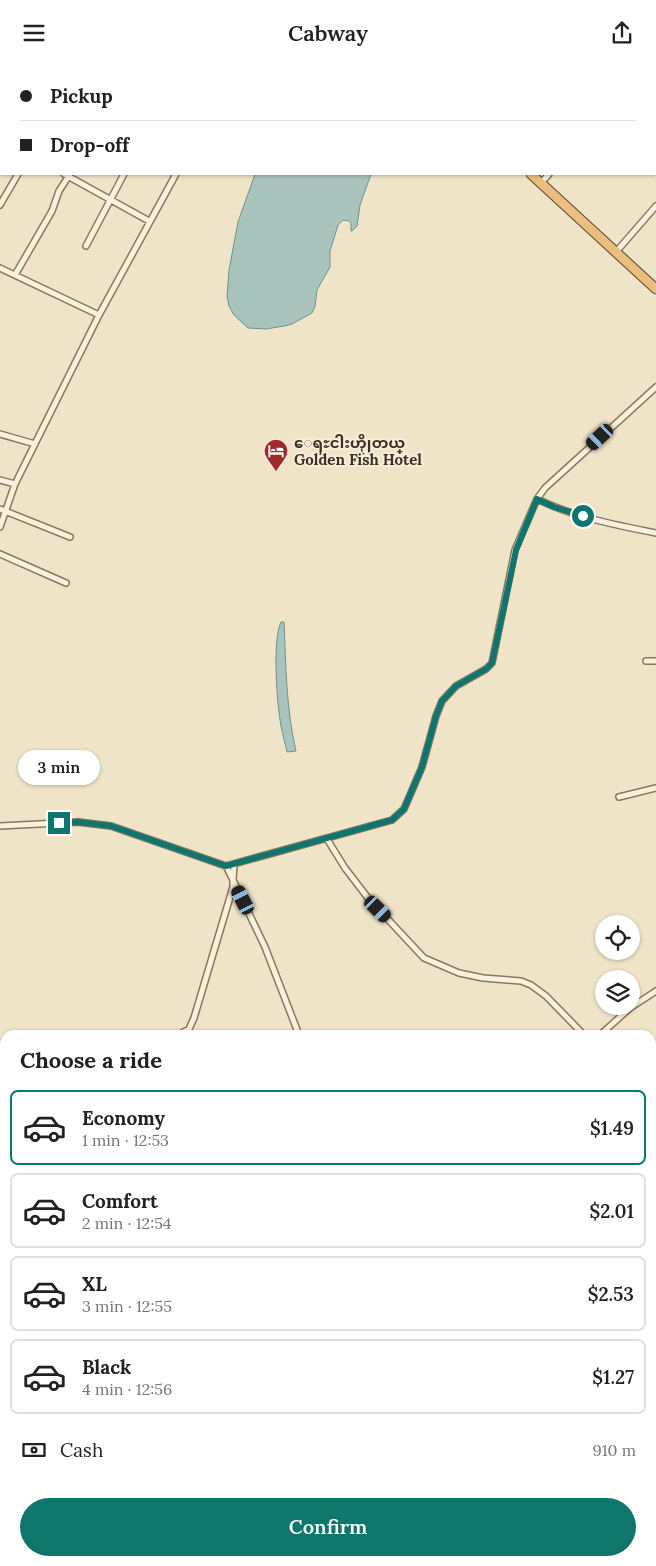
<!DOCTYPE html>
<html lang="en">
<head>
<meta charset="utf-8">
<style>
  :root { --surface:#fff; --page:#f2f2f2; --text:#202124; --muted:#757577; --line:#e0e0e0; --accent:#0f766e }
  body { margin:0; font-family:Lora,"Noto Sans Myanmar",serif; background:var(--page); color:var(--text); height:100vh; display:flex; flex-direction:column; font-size:19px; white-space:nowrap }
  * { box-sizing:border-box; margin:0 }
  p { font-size:16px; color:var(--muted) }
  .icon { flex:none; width:28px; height:28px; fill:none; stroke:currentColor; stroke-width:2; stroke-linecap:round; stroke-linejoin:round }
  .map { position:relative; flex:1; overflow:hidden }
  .panel { position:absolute; left:0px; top:965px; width:656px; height:536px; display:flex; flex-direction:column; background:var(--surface); border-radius:15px 15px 0 0; box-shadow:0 1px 4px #0004 }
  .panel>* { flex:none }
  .banner { position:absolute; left:0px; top:0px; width:656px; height:110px; box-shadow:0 1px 4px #0004; display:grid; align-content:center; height:110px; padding:0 20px; background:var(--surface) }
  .controls { position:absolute; left:595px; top:850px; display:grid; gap:10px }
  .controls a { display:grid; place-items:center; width:45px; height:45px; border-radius:50%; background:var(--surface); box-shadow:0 1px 4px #0004; font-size:25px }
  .end { position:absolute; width:22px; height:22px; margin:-11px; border:6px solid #0f766e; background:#fff; box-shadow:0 0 0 2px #fff }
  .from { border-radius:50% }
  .bubble { position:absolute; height:35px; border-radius:18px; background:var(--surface); box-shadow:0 1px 4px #0004; font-size:16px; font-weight:600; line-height:35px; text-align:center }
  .car { position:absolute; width:15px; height:30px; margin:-15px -8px; border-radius:6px; box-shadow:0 0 4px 1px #0007; background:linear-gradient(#222 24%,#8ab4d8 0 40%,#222 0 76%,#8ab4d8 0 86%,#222 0) }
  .banner b { display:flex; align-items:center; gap:18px; height:48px; font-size:19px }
  .banner b+b { border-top:1px solid var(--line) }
  .banner i { width:12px; height:12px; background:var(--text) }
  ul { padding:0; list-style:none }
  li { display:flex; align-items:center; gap:15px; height:75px; margin:0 10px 8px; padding:0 10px; border:2px solid var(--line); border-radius:8px }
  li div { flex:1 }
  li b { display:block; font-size:19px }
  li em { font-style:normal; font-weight:600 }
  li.selected { border-color:var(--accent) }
  li>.icon { width:45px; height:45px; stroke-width:1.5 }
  h2 { padding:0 20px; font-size:22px; line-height:60px }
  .pay { display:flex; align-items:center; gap:12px; height:55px; padding:0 20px; font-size:19px }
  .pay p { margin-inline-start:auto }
  .cta { display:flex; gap:10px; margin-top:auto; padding:10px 20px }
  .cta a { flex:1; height:58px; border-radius:30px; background:var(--accent); color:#fff; font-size:20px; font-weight:600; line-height:58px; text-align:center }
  header { display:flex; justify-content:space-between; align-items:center; height:65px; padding:0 20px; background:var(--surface); font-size:22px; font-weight:600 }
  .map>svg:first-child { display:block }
  .water { fill:#a9c4bc; stroke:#6f938a }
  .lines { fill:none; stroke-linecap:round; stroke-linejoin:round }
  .minor-casing { stroke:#8d765c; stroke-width:8 }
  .trunk-casing { stroke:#5b4430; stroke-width:11 }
  .minor { stroke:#faf1dc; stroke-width:5 }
  .trunk { stroke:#eabe7c; stroke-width:9 }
  .route { stroke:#0f766e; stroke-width:6 }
  .labels { text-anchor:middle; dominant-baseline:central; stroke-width:4; stroke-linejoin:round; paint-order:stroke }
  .poi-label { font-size:15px; font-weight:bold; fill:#3d2e20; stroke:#f7eed8; text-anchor:start }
</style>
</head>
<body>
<header><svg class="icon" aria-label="menu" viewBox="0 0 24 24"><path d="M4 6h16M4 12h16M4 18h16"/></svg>Cabway<svg class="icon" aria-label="share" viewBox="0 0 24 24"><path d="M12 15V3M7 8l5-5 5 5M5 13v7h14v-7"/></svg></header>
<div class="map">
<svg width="656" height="1501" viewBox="0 0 656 1501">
  <rect width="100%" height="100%" fill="#f0e4c8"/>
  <!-- water -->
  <path class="water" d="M255 109H371L360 140 357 161 352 166H351V158L349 156 343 155 338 160 330 186V202L317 225 315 241 312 248 292 259 284 261 266 264 248 263 234 250 229 241 227 231 229 205 238 157Z
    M281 557H284C286 600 286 644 296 686L287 687C285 679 283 670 281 661 277 639 272 576 281 557Z"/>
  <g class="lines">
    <defs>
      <path id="minor" d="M90 0 93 1
        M563 0 564 1
        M633 0 634 1
        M26 1 27 0
        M77 1 78 0
        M131 1 132 0
        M183 1 184 0
        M233 1 234 0
        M528 1 529 0
        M655 20 656 21
        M0 49 1 47
        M655 82 656 83
        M64 109 149 156
        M541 118 549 109
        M0 140 18 109
        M86 181 124 109
        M616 187 656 141
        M0 203 99 250
        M15 210 52 146 59 126 70 109
        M0 369 35 379
        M0 415 15 419
        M537 434C574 452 615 460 656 468
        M0 444 70 472
        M0 462 15 419 99 250 176 109
        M0 489 66 518
        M646 596H656
        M619 732 656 723
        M0 761 78 757 111 761 226 801 392 755 404 744 422 702 436 651 442 636 456 621 486 604 492 598 515 485 537 434 545 423 656 322
        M327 774 345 803 368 833 424 893 459 908 483 913 521 916 531 920 546 931 584 970
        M234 799 233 815 265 882 299 970
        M178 970 189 964 194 953 233 822V815L226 801
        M600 970 630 943 656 926
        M651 1040 656 1036
        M651 1147 656 1148
        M651 1198 656 1201
        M651 1223 656 1220
        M0 1251 5 1253
        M0 1332 5 1328
        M0 1358 5 1359
        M318 1496 321 1501"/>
      <path id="trunk" d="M422 0 423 1
        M531 109 656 224"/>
    </defs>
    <!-- minor casing -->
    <use href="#minor" class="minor-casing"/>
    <!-- trunk casing -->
    <use href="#trunk" class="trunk-casing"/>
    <!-- minor -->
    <use href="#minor" class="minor"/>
    <!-- trunk -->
    <use href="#trunk" class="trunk"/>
  </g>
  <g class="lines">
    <!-- route -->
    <path class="route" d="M59 758 78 757 111 761 226 801 392 755 404 744 422 702 436 651 442 636 456 621 486 604 492 598 516 485 537 434 554 442 583 451"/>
  </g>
  <!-- icons -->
  <defs>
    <symbol id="hotel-pin" viewBox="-11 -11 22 30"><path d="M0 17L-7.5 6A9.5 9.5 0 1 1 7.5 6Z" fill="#9e2a2b" stroke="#f7eed8"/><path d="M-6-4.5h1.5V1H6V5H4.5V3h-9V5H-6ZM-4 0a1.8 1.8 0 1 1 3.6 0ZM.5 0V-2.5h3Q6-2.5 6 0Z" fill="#fff"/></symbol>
  </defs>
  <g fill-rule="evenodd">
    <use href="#hotel-pin" x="262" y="372" width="28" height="38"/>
  </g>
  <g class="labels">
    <!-- poi labels -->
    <g class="poi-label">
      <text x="294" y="377">ေရႊငါးဟိုုတယ္<tspan x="294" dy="17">Golden Fish Hotel</tspan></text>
    </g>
  </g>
</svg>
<div class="controls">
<a><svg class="icon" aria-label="locate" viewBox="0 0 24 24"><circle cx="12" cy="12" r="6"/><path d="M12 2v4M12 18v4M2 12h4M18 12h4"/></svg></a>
<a><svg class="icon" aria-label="layers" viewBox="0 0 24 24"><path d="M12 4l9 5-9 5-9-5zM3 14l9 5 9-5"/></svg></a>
</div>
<i class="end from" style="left:583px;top:451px"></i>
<i class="end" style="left:59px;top:758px"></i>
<div class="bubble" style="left:18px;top:685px;width:82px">3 min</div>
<i class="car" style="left:600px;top:372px;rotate:227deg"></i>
<i class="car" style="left:243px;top:835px;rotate:333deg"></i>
<i class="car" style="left:378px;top:844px;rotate:135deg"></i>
<div class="banner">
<b><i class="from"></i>Pickup</b>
<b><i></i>Drop-off</b>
</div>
<section class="panel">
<h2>Choose a ride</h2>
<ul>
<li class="selected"><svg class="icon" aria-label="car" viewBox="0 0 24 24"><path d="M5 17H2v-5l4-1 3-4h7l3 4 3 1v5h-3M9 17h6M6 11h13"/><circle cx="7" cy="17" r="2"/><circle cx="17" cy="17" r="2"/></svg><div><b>Economy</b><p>1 min · 12:53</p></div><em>$1.49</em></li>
<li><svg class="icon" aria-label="car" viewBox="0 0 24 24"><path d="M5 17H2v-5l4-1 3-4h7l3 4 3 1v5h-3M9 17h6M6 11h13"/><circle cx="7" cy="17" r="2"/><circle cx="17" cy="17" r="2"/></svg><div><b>Comfort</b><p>2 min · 12:54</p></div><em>$2.01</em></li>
<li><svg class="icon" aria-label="car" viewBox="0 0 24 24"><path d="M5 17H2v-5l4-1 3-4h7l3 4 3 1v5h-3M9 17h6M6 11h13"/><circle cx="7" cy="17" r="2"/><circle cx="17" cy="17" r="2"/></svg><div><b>XL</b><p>3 min · 12:55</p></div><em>$2.53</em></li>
<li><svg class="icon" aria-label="car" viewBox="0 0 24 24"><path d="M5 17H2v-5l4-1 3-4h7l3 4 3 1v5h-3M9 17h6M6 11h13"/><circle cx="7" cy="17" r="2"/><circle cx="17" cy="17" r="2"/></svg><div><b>Black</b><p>4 min · 12:56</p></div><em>$1.27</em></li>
</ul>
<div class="pay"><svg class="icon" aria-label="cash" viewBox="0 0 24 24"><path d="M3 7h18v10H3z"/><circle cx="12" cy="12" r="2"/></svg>Cash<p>910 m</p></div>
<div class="cta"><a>Confirm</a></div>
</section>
</div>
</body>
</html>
